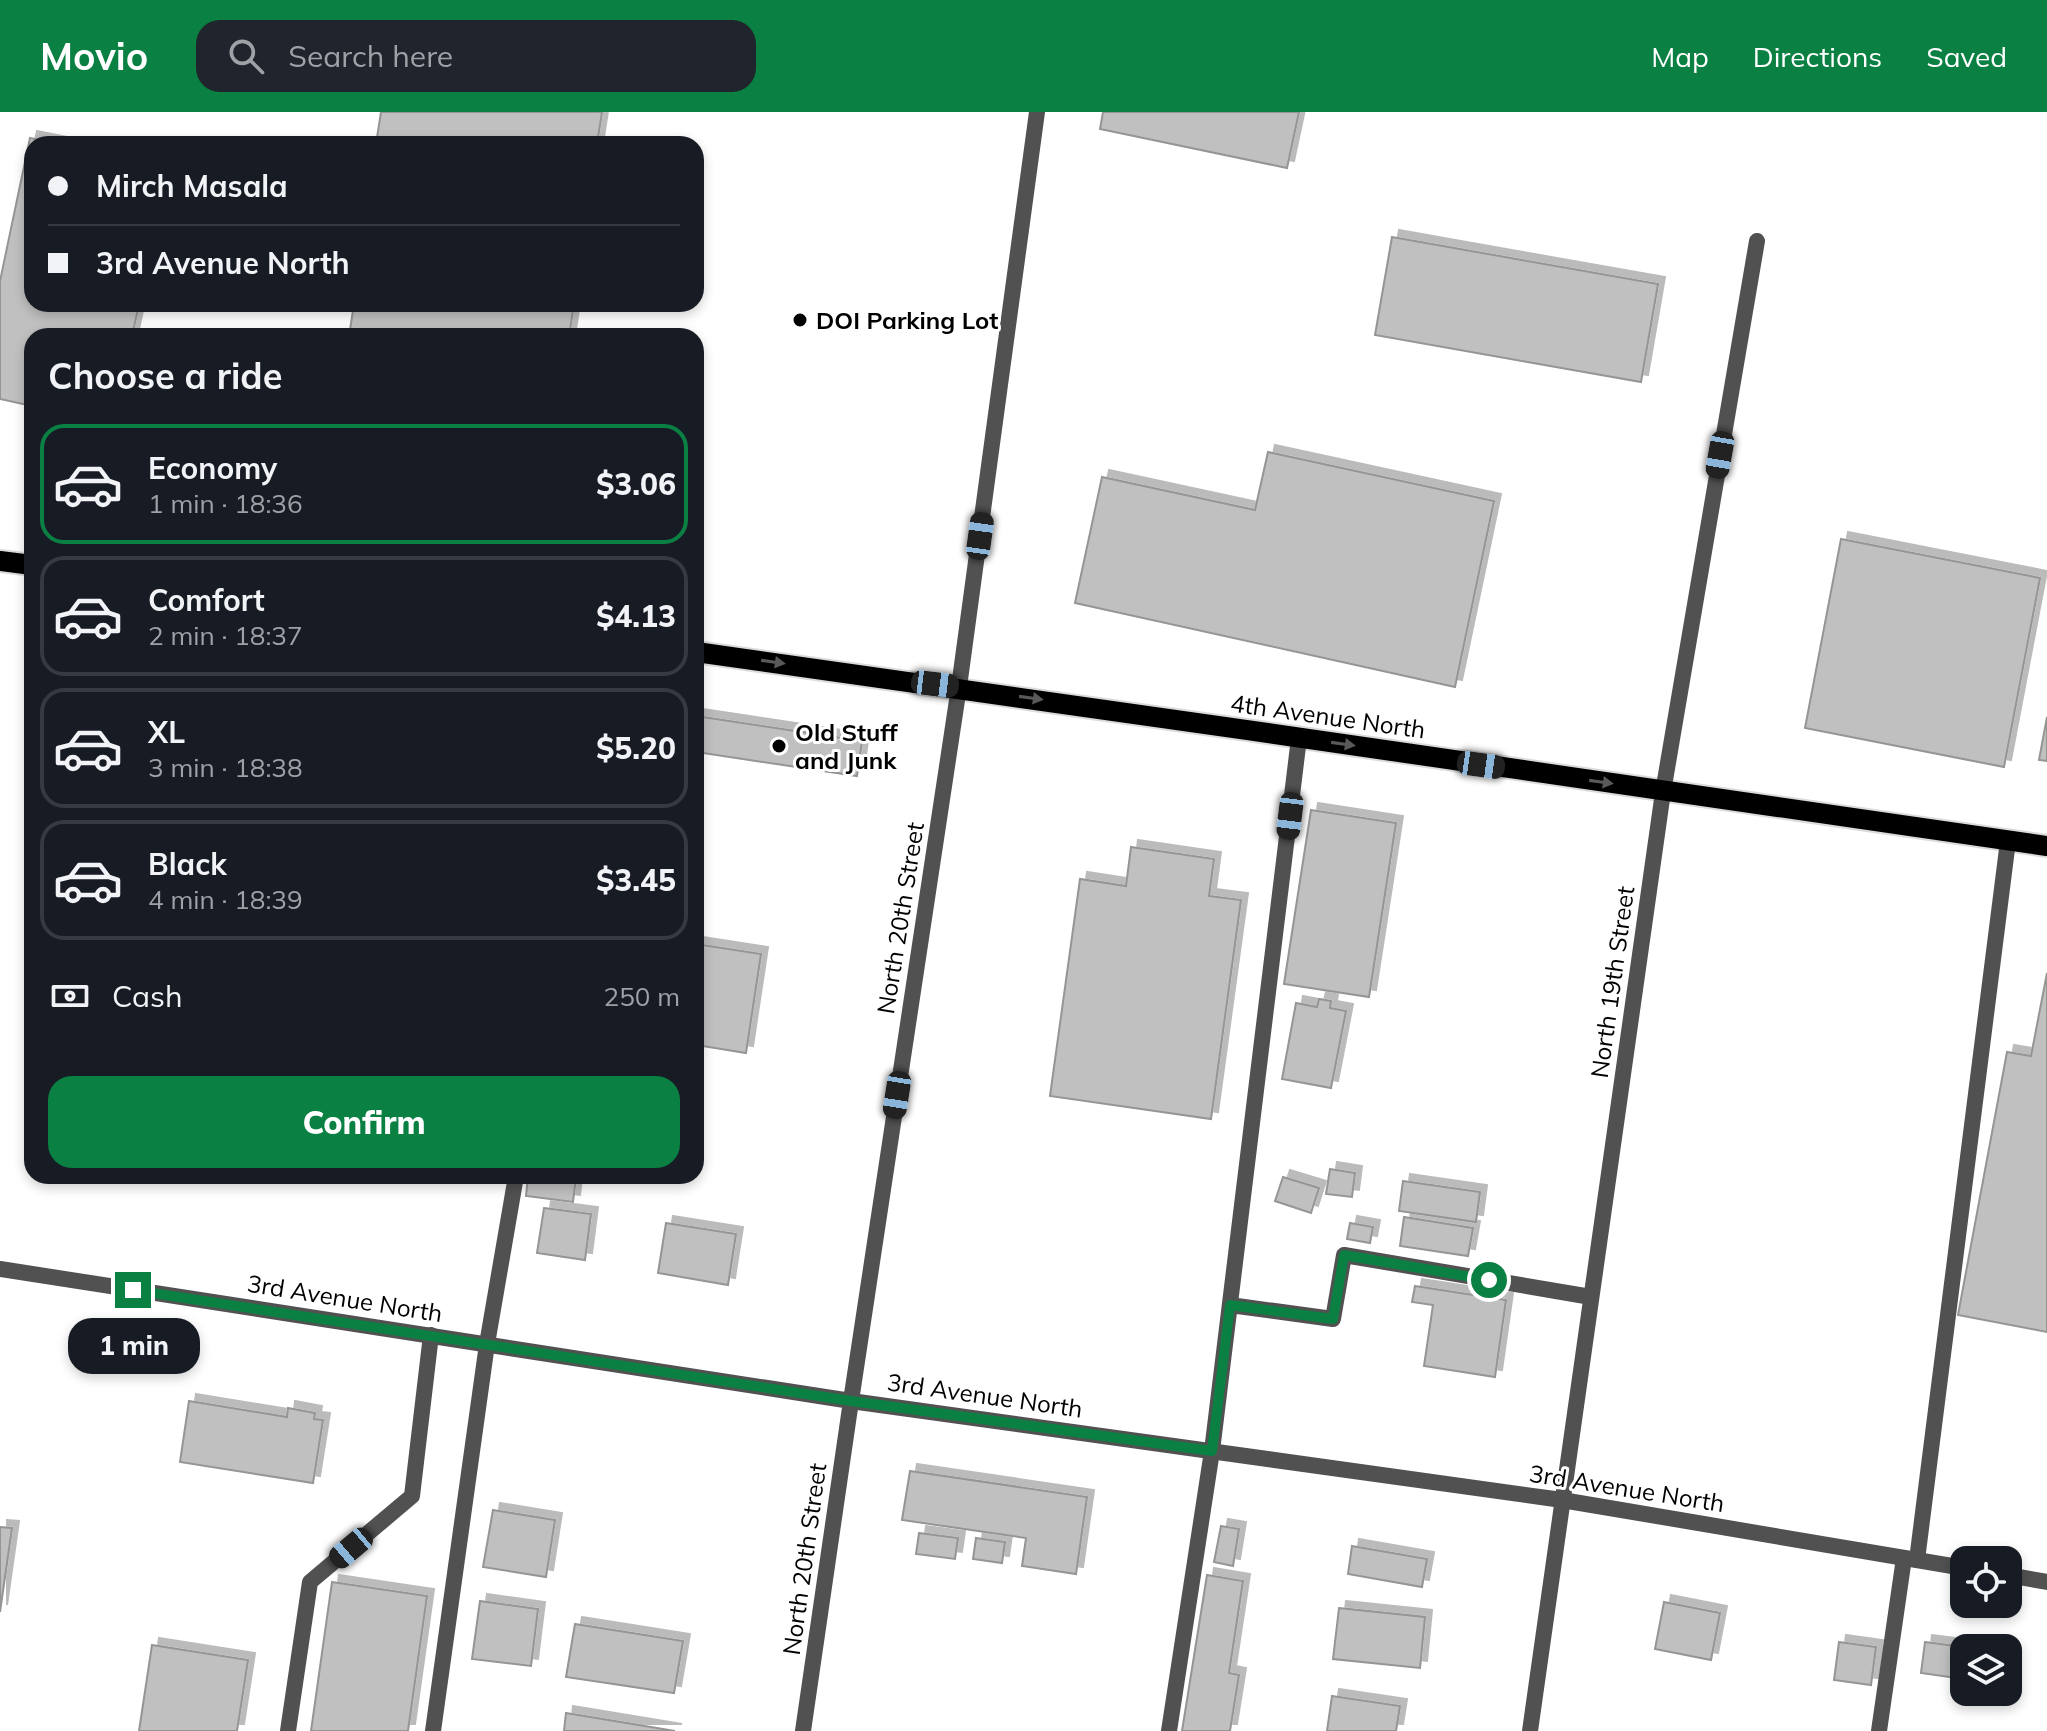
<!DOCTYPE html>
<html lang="en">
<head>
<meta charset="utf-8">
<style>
  :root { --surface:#171b24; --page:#20242c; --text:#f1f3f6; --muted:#9ea1a6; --line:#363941; --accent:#0b8043 }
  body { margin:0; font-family:Mulish,sans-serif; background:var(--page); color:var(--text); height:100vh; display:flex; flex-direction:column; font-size:30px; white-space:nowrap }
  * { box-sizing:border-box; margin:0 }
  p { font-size:26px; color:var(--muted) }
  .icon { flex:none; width:44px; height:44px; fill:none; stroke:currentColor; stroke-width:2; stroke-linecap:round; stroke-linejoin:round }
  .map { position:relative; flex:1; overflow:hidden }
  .panel { position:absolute; left:24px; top:216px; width:680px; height:856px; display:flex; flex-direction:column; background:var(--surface); border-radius:24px; box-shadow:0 4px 12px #0003 }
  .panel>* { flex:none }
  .banner { position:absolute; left:24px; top:24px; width:680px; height:176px; border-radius:24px; box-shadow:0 4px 12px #0003; display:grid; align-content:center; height:176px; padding:0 24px; background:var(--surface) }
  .buttons { position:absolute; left:1950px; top:1434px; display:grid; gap:16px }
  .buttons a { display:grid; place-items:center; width:72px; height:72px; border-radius:16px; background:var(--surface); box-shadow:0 4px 12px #0003; font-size:40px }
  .end { position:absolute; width:36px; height:36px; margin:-18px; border:10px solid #0b8043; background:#fff; box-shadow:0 0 0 4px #fff }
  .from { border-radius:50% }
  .bubble { position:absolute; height:56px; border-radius:24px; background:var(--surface); box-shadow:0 4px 12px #0003; font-size:26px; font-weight:800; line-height:56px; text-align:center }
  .car { position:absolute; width:24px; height:48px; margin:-24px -12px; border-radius:10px; box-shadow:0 0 6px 2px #0007; background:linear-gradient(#222 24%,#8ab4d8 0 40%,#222 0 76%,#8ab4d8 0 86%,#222 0) }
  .banner b { display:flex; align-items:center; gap:28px; height:76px; font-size:30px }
  .banner b+b { border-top:2px solid var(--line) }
  .banner i { width:20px; height:20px; background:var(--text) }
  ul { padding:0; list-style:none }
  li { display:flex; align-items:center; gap:24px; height:120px; margin:0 16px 12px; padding:0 8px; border:4px solid var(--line); border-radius:24px }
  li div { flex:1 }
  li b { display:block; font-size:30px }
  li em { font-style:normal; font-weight:800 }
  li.active { border-color:var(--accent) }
  li>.icon { width:72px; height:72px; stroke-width:1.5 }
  h2 { padding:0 24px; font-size:36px; line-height:96px }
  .pay { display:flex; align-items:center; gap:20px; height:88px; padding:0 24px; font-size:30px }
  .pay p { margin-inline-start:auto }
  .action { display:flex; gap:16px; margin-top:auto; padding:16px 24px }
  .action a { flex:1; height:92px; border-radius:24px; background:var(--accent); color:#fff; font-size:32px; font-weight:800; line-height:92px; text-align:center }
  header { display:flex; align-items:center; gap:48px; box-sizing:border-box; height:112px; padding:0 40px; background:var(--accent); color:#fff }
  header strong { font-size:38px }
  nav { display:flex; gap:44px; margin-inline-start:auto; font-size:28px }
  .search { width:560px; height:72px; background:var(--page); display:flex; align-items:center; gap:20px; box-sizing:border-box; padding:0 28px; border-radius:24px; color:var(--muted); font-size:30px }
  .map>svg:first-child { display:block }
  .building { fill:#c0c0c0; stroke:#959595; stroke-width:2; filter:url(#shadow) }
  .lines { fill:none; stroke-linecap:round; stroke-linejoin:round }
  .primary-casing { stroke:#dbdbdb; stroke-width:24 }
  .service { stroke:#515151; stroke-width:16 }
  .minor { stroke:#515151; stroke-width:16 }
  .primary { stroke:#000; stroke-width:20 }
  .oneway { fill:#595959 }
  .route { stroke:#0b8043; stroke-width:10 }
  .poi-dot { fill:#000; stroke:#fff; stroke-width:3 }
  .labels { text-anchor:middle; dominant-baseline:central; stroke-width:6; stroke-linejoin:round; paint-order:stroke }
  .poi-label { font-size:24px; font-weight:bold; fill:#000; stroke:#fff; text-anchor:start }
  .street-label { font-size:24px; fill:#000; stroke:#fff }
</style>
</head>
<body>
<header>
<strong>Movio</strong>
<div class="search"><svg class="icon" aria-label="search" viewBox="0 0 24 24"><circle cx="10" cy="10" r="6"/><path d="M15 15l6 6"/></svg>Search here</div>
<nav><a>Map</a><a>Directions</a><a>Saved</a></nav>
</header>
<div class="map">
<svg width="2047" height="1619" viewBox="0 0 2047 1619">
  <defs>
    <filter id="shadow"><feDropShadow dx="7" dy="-7" stdDeviation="0" flood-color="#0004"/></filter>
  </defs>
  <rect width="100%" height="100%" fill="#fff"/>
  <!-- building -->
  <path class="building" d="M381 0H602L597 32H376Z
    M1103 0H1299L1287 56 1100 17Z
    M30 26 60 32H32V192H139L132 224H32V294L0 287V169Z
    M1392 125 1658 172 1641 270 1375 223Z
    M354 192H574L569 224H349Z
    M1268 340 1494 389 1455 575 1075 491 1102 365 1255 398Z
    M1841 427 2040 466 2004 655 1805 616Z
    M696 604 862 629 857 664 696 640Z
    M2047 605V649L2039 648Z
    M1311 698 1396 711 1369 885 1284 872Z
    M1131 735 1214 747 1209 784 1241 788 1211 1007 1050 984 1080 767 1126 774Z
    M696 832 761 842 746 941 696 933Z
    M2047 861V1220L1958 1203 2007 940 2031 944Z
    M1319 887 1331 889 1330 896 1346 899 1331 976 1282 967 1296 891 1317 895Z
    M1330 1057 1355 1061 1352 1085 1326 1082Z
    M528 1064 576 1065 573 1090 526 1084Z
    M1283 1065 1319 1076 1311 1101 1275 1089Z
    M1403 1069 1480 1080 1476 1110 1399 1099Z
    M544 1096 591 1102 585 1148 537 1141Z
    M1404 1105 1473 1116 1468 1144 1400 1134Z
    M666 1111 736 1122 728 1173 658 1161Z
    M1350 1111 1373 1115 1370 1131 1347 1127Z
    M1415 1174 1506 1188 1495 1265 1424 1254 1433 1193 1412 1190Z
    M189 1289 287 1305 288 1296 315 1301 314 1307 323 1308 313 1371 180 1350Z
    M910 1359 1087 1385 1076 1462 1022 1454 1026 1426 902 1408Z
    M493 1398 555 1408 546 1465 483 1455Z
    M1221 1414 1239 1417 1233 1454 1214 1450Z
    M0 1415 12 1416 0 1500Z
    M919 1421 958 1426 955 1447 916 1442Z
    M976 1426 1005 1430 1002 1451 973 1447Z
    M1352 1434 1427 1447 1422 1475 1348 1462Z
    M1207 1463 1243 1469 1229 1561 1239 1563 1230 1619H1182Z
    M332 1470 427 1484 408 1619H311Z
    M480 1489 538 1497 531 1554 472 1547Z
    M1664 1490 1720 1501 1711 1548 1655 1537Z
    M1339 1496 1425 1505 1420 1556 1333 1547Z
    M575 1512 683 1529 674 1581 566 1565Z
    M1839 1530 1876 1535 1871 1573 1834 1568Z
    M1925 1530 1971 1536H1964V1567L1921 1561Z
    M152 1533 248 1548 237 1619H139Z
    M1332 1584 1400 1594 1396 1619H1327Z
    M566 1601 675 1619H564Z"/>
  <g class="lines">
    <defs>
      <path id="primary" d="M0 449 32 453
        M696 540C1147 601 1596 671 2047 734"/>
    </defs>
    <!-- primary casing -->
    <use href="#primary" class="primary-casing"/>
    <!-- service -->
    <path class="service" d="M1230 1193 1333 1207 1344 1143 1591 1185
      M1917 1448 2008 729
      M288 1619 310 1470 412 1384 431 1223
      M433 1619 487 1232 516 1064
      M1169 1619 1212 1339 1299 626
      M1879 1619 1904 1446"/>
    <!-- minor -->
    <path class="minor" d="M0 1157 851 1289 1562 1388 1964 1456
      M2008 1463 2047 1470
      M803 1619 851 1289 959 575 1037 0
      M1530 1619 1663 680 1757 129"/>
    <!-- primary -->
    <use href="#primary" class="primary"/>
  </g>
  <!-- one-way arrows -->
  <defs><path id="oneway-solid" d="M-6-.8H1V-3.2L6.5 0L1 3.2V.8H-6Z" transform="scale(2)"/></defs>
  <g class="oneway">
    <use href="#oneway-solid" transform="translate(773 550) rotate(8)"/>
    <use href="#oneway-solid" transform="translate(1031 586) rotate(8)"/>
    <use href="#oneway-solid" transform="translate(1343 632) rotate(8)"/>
    <use href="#oneway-solid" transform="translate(1601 670) rotate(8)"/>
  </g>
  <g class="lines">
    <!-- route -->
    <path class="route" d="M133 1178 851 1289 1212 1339 1230 1193 1333 1207 1344 1143 1489 1168"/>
  </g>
  <!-- markers -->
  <g class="poi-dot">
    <circle cx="800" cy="208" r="8"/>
    <circle cx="779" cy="634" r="8"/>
  </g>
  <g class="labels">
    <!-- poi labels -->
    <g class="poi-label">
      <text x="816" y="208">DOI Parking Lot</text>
      <text x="795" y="620">Old Stuff<tspan x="795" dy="28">and Junk</tspan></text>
    </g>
    <!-- street labels -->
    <g class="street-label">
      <text transform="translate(1328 604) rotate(8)">4th Avenue North</text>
      <text transform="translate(900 806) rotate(-81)">North 20th Street</text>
      <text transform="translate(1612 870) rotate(-82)">North 19th Street</text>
      <text transform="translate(345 1186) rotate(9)">3rd Avenue North</text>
      <text transform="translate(985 1283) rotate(8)">3rd Avenue North</text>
      <text transform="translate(1627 1376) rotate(9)">3rd Avenue North</text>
      <text transform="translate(804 1447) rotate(-82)">North 20th Street</text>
    </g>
  </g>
</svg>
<div class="buttons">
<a><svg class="icon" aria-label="locate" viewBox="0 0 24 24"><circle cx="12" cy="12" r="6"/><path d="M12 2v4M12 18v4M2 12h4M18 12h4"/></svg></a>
<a><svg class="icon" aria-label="layers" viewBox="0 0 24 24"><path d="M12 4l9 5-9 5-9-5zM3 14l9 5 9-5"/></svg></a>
</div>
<i class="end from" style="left:1489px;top:1168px"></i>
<i class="end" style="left:133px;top:1178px"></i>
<div class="bubble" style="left:68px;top:1206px;width:132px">1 min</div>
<i class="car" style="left:1720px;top:343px;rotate:190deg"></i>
<i class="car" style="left:980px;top:424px;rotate:8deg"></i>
<i class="car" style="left:935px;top:572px;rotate:97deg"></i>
<i class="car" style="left:1481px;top:653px;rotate:98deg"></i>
<i class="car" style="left:1290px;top:704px;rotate:187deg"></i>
<i class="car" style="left:897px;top:983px;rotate:189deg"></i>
<i class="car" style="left:351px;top:1436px;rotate:230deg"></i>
<div class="banner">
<b><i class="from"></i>Mirch Masala</b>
<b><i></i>3rd Avenue North</b>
</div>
<section class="panel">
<h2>Choose a ride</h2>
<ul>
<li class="active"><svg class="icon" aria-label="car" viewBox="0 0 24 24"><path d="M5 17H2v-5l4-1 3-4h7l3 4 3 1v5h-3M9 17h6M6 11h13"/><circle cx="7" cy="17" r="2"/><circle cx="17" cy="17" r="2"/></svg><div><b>Economy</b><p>1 min · 18:36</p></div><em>$3.06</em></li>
<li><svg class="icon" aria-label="car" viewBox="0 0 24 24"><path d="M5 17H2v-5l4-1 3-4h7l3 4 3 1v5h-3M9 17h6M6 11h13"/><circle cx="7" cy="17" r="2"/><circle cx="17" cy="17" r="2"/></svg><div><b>Comfort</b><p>2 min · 18:37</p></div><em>$4.13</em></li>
<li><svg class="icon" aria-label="car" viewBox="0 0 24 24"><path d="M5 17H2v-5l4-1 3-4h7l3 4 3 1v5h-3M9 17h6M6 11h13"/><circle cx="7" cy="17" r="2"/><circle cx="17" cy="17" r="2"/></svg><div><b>XL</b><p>3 min · 18:38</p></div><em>$5.20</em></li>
<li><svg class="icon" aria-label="car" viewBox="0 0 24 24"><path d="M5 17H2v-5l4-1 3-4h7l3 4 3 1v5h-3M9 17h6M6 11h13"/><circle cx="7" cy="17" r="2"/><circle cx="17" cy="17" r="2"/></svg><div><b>Black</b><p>4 min · 18:39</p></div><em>$3.45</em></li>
</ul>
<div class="pay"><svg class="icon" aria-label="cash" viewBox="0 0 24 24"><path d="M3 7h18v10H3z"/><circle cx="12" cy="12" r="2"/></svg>Cash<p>250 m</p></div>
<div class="action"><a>Confirm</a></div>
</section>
</div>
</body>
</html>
